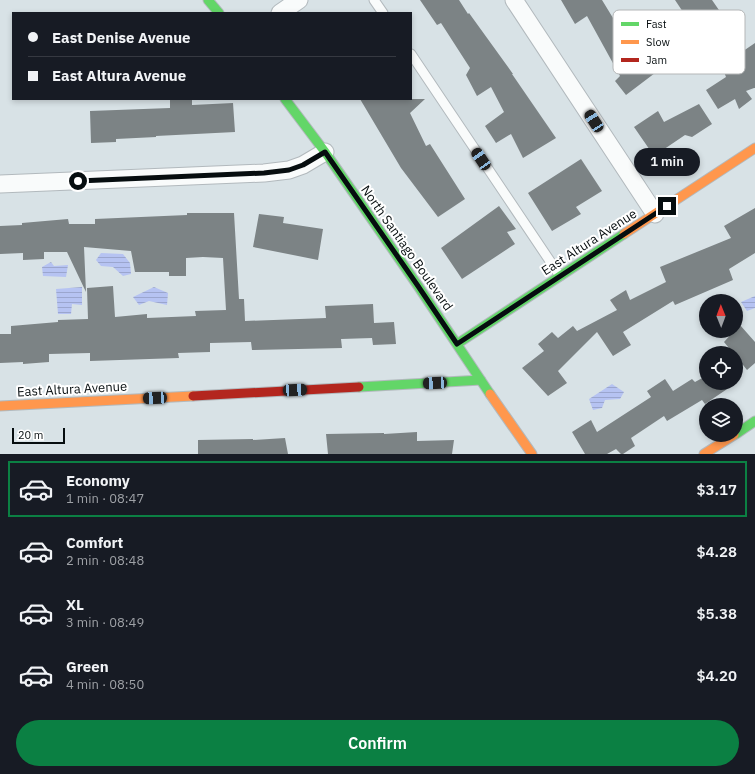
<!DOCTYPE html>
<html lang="en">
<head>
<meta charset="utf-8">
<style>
  :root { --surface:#171b24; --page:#20242c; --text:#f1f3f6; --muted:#9ea1a6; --line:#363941; --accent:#0b8043 }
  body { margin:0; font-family:"IBM Plex Sans",sans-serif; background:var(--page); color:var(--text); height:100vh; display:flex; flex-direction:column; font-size:15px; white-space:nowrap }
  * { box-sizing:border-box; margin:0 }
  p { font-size:13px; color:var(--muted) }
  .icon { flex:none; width:22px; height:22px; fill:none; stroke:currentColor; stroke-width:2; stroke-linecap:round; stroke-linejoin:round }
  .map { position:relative; height:454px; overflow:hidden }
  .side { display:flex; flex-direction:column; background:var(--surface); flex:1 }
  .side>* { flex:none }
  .top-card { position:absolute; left:12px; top:12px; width:400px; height:88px; border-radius:0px; box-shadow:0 2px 6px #0003; display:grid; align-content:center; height:88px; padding:0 16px; background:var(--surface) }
  .needle { width:26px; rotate:359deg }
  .buttons { position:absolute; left:699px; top:294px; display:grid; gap:8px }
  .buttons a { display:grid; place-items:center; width:44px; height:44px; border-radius:50%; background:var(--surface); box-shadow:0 2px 6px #0003; font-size:20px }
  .scale { position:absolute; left:12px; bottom:10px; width:53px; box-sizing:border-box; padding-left:4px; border:2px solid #060d0f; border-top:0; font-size:11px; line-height:14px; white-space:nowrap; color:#060d0f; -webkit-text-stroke:3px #fff; paint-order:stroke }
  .end { position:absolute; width:18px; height:18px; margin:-9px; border:5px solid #060d0f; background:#fff; box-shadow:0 0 0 2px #fff }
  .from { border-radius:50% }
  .bubble { position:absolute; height:28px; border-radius:14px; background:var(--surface); box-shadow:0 2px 6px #0003; font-size:13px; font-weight:600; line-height:28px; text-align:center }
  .car { position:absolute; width:12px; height:24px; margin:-12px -6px; border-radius:5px; box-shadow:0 0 3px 1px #0007; background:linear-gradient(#222 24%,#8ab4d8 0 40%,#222 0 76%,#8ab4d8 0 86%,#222 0) }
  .top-card b { display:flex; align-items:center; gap:14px; height:38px; font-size:15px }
  .top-card b+b { border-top:1px solid var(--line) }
  .top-card i { width:10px; height:10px; background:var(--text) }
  ul { padding:7px 0 0; list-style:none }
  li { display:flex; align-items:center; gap:12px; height:56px; margin:0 8px 6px; padding:0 8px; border:2px solid transparent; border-radius:0px }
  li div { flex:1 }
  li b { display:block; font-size:15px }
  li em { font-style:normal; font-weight:600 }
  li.on { border-color:var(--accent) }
  li>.icon { width:36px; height:36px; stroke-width:1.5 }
  .action { display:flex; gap:8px; margin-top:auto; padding:8px 16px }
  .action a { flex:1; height:46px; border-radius:24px; background:var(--accent); color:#fff; font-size:16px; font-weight:600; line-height:46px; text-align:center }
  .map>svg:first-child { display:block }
  .water { fill:url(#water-rules) }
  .building { fill:#7c8385 }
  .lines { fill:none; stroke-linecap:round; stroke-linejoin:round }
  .lane-casing { stroke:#b2b9bd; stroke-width:11 }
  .street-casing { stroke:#b2b9bd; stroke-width:19 }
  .fast-casing { stroke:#b2b9bd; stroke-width:11 }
  .slow-casing { stroke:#b2b9bd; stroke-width:11 }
  .jam-casing { stroke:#b2b9bd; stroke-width:11 }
  .lane { stroke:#f9fbfb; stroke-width:9 }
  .street { stroke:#f9fbfb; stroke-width:17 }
  .fast { stroke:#63d668; stroke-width:9 }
  .slow { stroke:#ff974d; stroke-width:9 }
  .jam { stroke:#b3261e; stroke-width:9 }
  .route { stroke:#060d0f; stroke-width:5 }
  .labels { text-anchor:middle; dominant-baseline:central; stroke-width:4; stroke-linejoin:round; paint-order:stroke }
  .street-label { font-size:13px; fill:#060d0f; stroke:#fff }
  .key { fill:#fff; stroke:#b4b6b7; stroke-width:1 }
  .key-label { font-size:11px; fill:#060d0f }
</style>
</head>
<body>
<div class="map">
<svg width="755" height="454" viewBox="0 0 755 454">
  <defs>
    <pattern id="water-rules" width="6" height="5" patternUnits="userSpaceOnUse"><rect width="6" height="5" fill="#b6c3f2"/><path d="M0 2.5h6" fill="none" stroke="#9ba6ce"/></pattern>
  </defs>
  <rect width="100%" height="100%" fill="#d8e2e6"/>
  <!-- water -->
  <path class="water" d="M101 253 123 254 130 263 131 274 123 276 113 267 101 266 96 260Z
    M51 262 54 266 68 265 66 277 43 276 42 267Z
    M82 287V305L72 304 71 314H58L56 289Z
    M154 287 168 293 167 305 149 301 139 305 133 297Z
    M755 296V308L747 311 741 302Z
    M612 384 624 392 620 399 605 400 602 408 593 410 589 399Z"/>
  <!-- building -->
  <path class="building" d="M420 0H459L468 14 469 13 513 74H512L556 138 523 158 511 134 496 143 485 126 504 112 491 87 477 96 466 75 470 68 441 23 437 25Z
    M561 0H602L613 18 619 15 655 73 626 95 615 81 620 76 587 16 575 24Z
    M675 0H712L730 26 705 45Z
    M755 43V88H754L746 91 752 99 739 109 735 99 718 109 706 90 726 77 722 67 727 64 733 73 738 70 730 60Z
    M170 99H192V105L233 103 235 132 156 136V137L116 139V142L91 143 90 111 170 108Z
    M360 99H425L410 113 426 146 430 144 465 199 438 217 401 168Z
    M699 104 712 124 692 137 685 135 654 156 634 127 658 111 664 122Z
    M581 159 602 191 576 207 581 214 552 231 528 193Z
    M499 206 516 229 507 232 515 244 462 279 441 248Z
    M755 208V253L729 269 733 280 675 305 673 301 623 332 631 345 613 356 597 332 558 371 567 383 548 396 522 368 544 351 538 344 552 332 558 338 573 326 577 331 617 310 610 300 626 290 630 300 666 282 660 267 731 238 724 226Z
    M187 213H234L239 299H244L245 321 326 318 325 306 373 304 374 323 394 322 396 344 373 345 372 338 341 339 342 348 252 350 251 342 210 343V352L178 353 179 358 90 361V353L49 354V362L23 364V362L0 363V334H11V326L58 322V320L88 319 87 288 113 286 115 317 147 314V318L196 316 195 311 226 310 223 258 203 257 186 258V276H169V272H135L131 251 84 247 86 292 67 252H44V259L23 260V253L0 254V226L22 225V223L68 219 69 224H95V219L187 215Z
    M259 214 284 217 283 223 323 229 318 260 253 247Z
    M740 325 755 342V363L747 370 736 356V353H733L724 342 734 331H736V329Z
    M706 376V383H736L705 404 702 400 667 421 664 416 631 438 635 446 623 454H621L616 449 607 454H585L572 432 591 420 597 432 651 397 647 391 665 379 673 391 692 379 695 382Z
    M417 432V441L454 440 452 454H328L326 434 384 433V434Z
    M285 438 288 454H198V440L253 439V440Z"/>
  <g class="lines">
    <defs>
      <path id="lane" d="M374 0 383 13
        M411 54 560 276"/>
      <path id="street" d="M514 0 655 214
        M280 13 299 0
        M0 184 264 173 289 170 303 165 325 152"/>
      <path id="fast" d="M208 0 219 13
        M285 99 325 152 418 286 490 394
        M457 344 624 234
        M359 387 481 380
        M736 434 755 421"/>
      <path id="slow" d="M624 234 755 148
        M490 394 532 454
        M0 406 193 396
        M704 454 734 435"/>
      <path id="jam" d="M193 396 359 387"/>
    </defs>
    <!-- lane casing -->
    <use href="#lane" class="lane-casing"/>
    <!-- street casing -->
    <use href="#street" class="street-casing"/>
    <!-- fast casing -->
    <use href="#fast" class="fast-casing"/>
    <!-- slow casing -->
    <use href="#slow" class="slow-casing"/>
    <!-- jam casing -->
    <use href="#jam" class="jam-casing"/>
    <!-- lane -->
    <use href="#lane" class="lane"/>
    <!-- street -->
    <use href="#street" class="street"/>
    <!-- fast -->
    <use href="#fast" class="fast"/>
    <!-- slow -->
    <use href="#slow" class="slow"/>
    <!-- jam -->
    <use href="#jam" class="jam"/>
  </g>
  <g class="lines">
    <!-- route -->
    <path class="route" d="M78 181 264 173 289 170 303 165 325 152 418 286 457 344 667 206"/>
  </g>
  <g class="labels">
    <!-- street labels -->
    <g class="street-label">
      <text transform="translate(589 242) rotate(-33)">East Altura Avenue</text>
      <text transform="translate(407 248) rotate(55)">North Santiago Boulevard</text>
      <text transform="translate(72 389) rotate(-3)">East Altura Avenue</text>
    </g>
  </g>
  <!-- legend -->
  <rect x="613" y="10" width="132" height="64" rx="6" class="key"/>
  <rect x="621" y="22" width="18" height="4" fill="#63d668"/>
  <rect x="621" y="40" width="18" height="4" fill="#ff974d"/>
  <rect x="621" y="58" width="18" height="4" fill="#b3261e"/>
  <g class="key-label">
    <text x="646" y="28">Fast</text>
    <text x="646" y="46">Slow</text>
    <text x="646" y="64">Jam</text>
  </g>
</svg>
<div class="buttons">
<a><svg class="needle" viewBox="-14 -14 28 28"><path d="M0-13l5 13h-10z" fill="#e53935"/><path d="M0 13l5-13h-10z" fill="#9ea1a6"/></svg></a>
<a><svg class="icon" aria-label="locate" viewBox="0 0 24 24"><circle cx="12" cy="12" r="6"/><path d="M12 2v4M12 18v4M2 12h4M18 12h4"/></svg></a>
<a><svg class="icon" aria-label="layers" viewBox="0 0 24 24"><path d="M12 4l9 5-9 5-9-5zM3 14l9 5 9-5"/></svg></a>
</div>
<div class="scale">20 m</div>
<i class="end from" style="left:78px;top:181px"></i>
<i class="end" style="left:667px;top:206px"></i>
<div class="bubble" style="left:634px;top:148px;width:66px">1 min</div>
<i class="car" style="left:594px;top:121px;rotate:327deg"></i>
<i class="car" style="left:481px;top:159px;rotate:326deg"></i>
<i class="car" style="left:435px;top:383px;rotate:267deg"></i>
<i class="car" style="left:295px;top:390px;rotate:87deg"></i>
<i class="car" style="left:155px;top:398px;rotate:267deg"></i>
<div class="top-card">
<b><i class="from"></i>East Denise Avenue</b>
<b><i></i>East Altura Avenue</b>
</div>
</div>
<section class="side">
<ul>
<li class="on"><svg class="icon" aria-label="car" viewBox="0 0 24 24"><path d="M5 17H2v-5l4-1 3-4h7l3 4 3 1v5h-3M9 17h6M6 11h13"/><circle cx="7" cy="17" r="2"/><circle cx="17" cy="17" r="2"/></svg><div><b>Economy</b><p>1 min · 08:47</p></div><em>$3.17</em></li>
<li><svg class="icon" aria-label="car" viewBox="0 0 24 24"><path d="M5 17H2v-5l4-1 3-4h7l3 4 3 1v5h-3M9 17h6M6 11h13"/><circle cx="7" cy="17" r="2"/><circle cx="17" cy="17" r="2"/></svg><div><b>Comfort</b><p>2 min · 08:48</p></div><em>$4.28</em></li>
<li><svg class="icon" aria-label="car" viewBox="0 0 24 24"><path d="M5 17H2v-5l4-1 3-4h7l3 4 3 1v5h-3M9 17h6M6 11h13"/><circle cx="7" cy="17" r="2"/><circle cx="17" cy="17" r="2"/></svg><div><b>XL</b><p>3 min · 08:49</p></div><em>$5.38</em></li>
<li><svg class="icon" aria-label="car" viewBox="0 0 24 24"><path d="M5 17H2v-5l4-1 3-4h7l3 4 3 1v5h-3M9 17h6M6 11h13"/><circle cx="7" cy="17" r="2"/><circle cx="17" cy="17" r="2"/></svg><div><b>Green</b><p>4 min · 08:50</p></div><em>$4.20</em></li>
</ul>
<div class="action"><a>Confirm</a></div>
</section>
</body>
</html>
